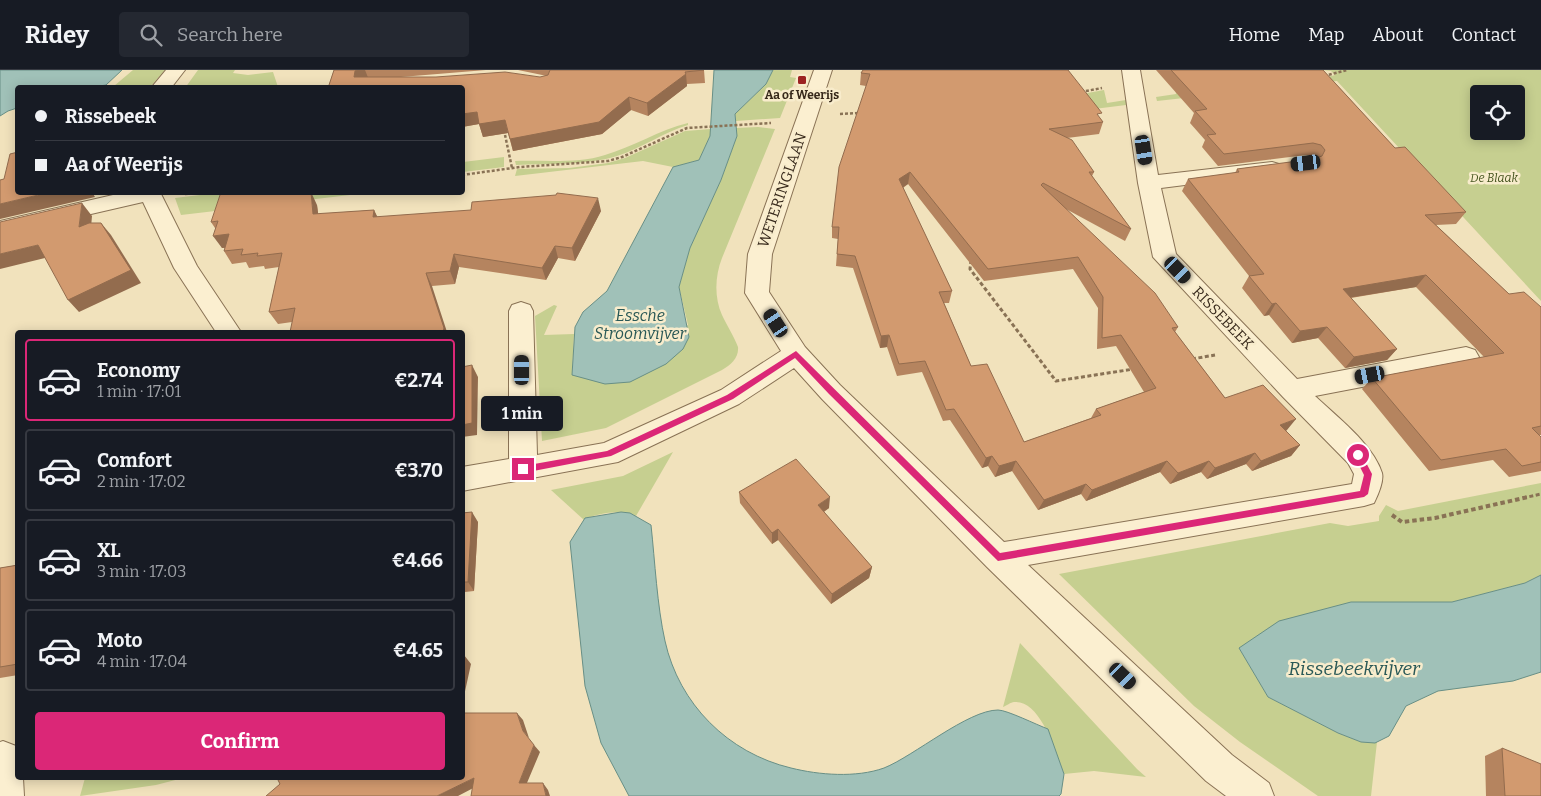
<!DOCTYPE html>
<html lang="en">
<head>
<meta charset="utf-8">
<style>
  :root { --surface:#171b24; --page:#242831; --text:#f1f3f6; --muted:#9ea1a6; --line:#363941; --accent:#db2777 }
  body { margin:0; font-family:Bitter,serif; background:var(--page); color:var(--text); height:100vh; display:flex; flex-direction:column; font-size:19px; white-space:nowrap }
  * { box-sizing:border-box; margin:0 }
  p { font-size:16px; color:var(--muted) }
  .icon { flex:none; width:28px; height:28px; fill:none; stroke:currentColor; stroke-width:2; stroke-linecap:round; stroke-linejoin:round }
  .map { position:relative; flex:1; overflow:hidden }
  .sheet { position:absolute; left:15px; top:260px; width:450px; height:450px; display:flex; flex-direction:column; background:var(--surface); border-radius:5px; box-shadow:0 2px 12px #0003 }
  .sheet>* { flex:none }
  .banner { position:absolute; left:15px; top:15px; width:450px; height:110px; border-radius:5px; box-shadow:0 2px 12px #0003; display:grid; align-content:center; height:110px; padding:0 20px; background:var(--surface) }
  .buttons { position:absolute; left:1470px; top:15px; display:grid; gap:10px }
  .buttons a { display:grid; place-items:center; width:55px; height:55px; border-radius:5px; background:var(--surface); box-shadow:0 2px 12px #0003; font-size:25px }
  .end { position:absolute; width:22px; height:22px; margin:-11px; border:6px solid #db2777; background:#fff; box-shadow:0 0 0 2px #fff }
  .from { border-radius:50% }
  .bubble { position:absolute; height:35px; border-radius:5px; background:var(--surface); box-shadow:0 2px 12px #0003; font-size:16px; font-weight:700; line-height:35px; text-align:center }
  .car { position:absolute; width:15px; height:30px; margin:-15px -8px; border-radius:6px; box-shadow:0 0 4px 1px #0007; background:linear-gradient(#222 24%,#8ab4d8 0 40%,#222 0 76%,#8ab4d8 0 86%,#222 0) }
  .banner b { display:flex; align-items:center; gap:18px; height:48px; font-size:19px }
  .banner b+b { border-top:1px solid var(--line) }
  .banner i { width:12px; height:12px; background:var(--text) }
  ul { padding:9px 0 0; list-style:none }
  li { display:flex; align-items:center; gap:15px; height:82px; margin:0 10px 8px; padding:0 10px; border:2px solid var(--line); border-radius:5px }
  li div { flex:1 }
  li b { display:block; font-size:19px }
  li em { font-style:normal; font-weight:700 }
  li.selected { border-color:var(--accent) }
  li>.icon { width:45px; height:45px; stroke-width:1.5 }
  .action { display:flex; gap:10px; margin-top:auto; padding:10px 20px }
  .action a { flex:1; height:58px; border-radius:5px; background:var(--accent); color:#fff; font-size:20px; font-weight:700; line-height:58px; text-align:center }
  header { display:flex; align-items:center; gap:30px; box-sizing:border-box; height:70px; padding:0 25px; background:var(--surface); border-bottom:1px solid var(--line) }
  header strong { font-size:24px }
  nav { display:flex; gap:28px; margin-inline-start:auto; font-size:18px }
  .search { width:350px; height:45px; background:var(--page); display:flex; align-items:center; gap:12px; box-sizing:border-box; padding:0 18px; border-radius:5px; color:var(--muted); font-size:19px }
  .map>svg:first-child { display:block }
  .green { fill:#c6cf90; fill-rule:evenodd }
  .water { fill:#a0c1b8; stroke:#688f86 }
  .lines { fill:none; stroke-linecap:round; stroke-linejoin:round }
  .minor-casing { stroke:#897255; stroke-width:2 }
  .path-far2 { stroke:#897255; stroke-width:2.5; stroke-dasharray:3 2; stroke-linecap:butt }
  .path-far1 { stroke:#897255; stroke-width:3; stroke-dasharray:4 2.5; stroke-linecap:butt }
  .path { stroke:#897255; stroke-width:4; stroke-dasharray:4.5 3; stroke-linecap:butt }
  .minor { fill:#fbefd0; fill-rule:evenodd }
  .wall { fill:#b5845f; fill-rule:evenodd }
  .shaded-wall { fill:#936c4e }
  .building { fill:#d29a6f; stroke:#936c4e; fill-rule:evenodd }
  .route { fill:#db2777 }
  .poi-dot { fill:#9c2221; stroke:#f8eccc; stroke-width:2 }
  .labels { text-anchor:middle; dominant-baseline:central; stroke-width:5; stroke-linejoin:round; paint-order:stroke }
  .far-poi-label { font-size:12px; font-weight:bold; fill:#37291b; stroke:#f8eccc }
  .far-park-label { font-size:12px; font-style:italic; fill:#475520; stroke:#f8eccc }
  .street-label { font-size:15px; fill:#37291b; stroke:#f8eccc }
  .water-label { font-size:16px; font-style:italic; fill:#295856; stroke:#f8eccc }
  .near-water-label { font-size:19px; font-style:italic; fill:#295856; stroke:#f8eccc }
</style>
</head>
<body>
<header>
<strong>Ridey</strong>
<div class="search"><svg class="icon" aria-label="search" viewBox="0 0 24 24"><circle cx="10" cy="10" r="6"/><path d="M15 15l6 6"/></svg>Search here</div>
<nav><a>Home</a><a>Map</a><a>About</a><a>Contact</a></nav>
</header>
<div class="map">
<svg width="1541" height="726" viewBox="0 0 1541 726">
  <rect width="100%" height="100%" fill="#f1e2bc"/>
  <!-- green -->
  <path class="green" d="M133 0H165L150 17 114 16Z
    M198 0H235L233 3 248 5 273 2 278 17 185 18Z
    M773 0H792L790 7 796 8 780 48 736 51 735 44 766 14Z
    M1322 0H1541V231L1337 11 1157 31 1156 27 1176 24 1174 11 1316 10 1335 5 1331 1ZM1479 24H1516V61H1479Z
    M1104 20 1107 33 1126 30V35L1086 40 1082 24Z
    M688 53V55C664 62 642 78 617 86 585 96 549 93 516 95L515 91C544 90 577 94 605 85 633 77 659 60 688 53Z
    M758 57 775 59 722 188C715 206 714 227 722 245 727 256 734 266 738 277 739 288 731 295 722 300L606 358 542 371 535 246 554 235 557 236 544 265 574 264 572 305 688 255 679 217 690 178 721 110 737 66 736 58Z
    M711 59 710 66 699 90 673 97 643 91 515 106 517 99 569 98 608 93 625 88 685 61Z
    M504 87V97L463 102V92Z
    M225 122 367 123 181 145 175 128Z
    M673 382 636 446C624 439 596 443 584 450L551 420 623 406Z
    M1541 413V505L1525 513 1452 532H1351L1239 578 1268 627 1338 663 1361 672H1377L1371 726H1318L1240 672 1194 636 1059 504 1330 453 1348 456 1379 451V446L1386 435 1398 441Z
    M1020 573 1137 699 1146 707 1094 701 1064 704C1057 686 1041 629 1014 632 1011 632 1006 636 1003 637Z
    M85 708H183L156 715 80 726Z"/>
  <!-- water -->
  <path class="water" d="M0 0H122L106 15 94 17 18 18 17 38 8 41 0 46Z
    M714 0H773L766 14 735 44 737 66 721 110 690 178 679 217 689 267 683 279 666 294 630 312 605 314 572 305 575 257 583 242 607 221 673 97 699 90 710 66Z
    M621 442 630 443 651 455C655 492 657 535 665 571 679 634 728 683 791 698 819 705 856 708 884 698 914 686 968 640 998 640 1007 640 1037 655 1048 659L1064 704 1061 724 1059 726H629L601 673 585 616 570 472 585 448Z
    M1541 505V602L1513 611 1438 621 1406 636 1389 666 1375 673 1361 672 1338 663 1268 627 1239 578 1279 551 1351 532H1452L1525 513Z"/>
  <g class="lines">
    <defs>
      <path id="minor" d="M166 0H185L171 18H151Z
        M814 0H832L772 184 769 222 805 277 840 315 1004 472 1352 414 1354 404 1348 393 1283 327 1153 187 1138 113 1122 0H1140L1158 105 1272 92 1279 94 1282 98 1279 102 1272 104 1161 118 1176 184 1297 309 1466 277 1475 280 1479 287 1475 294 1466 297 1315 326C1336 346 1373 374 1382 403 1384 411 1378 425 1374 433L1364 436 1028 495 1232 685 1269 713 1274 726H1226L1206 711 987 497 822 329 794 298 739 334 618 392 462 421V397L509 389V241L512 235 521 232 530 235 533 241 537 385 604 373 721 320 781 281 745 223 748 184Z
        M126 122H160L197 196 241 262H216L174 198 143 132 0 165V151Z
        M3 671 16 676 18 681V708H23L24 726H0V672Z"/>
    </defs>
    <!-- minor casing -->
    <use href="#minor" class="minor-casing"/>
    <!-- path-far2 -->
    <path class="path-far2" d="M1324 6 1347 0
      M1081 22 1102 18
      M840 44 859 43
      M504 60 512 98
      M462 105 520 97 608 91 622 87 687 58 771 53
      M185 124 202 122"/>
    <!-- path-far1 -->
    <path class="path-far1" d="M971 190 970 199 1056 311 1134 299
      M1192 289 1215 285
      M1523 428 1541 424"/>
    <!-- path -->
    <path class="path" d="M1392 445 1402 452 1435 448 1528 427"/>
    <!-- minor -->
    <use href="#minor" class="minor"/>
  </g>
  <!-- wall -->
  <path class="wall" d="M334 0H486L401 7H540L547 6 518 0H704L705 13 687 14V16L648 46 631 40 602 64 513 81 508 63 483 67 479 54 462 57V18H328Z
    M863 0 1100 48 1103 52 1099 64 1067 68 1094 102 1092 106 1131 159 1125 171 1066 139 1178 257 1175 262 1225 328 1287 360 1286 361 1300 375 1291 386 1252 401 1246 394 1207 409 1201 402 1170 414 1160 402 1086 431 1081 424 1038 440 1012 401 995 407 988 396 982 398 950 350 943 351 922 302 897 306 887 277 880 278 853 198 836 196 838 169 832 168V157L866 16 860 15 861 3ZM908 114 984 211 1073 199 1098 238 1097 279 1116 276 1144 322 1096 339 1091 348 1024 372 971 296 944 233H949L952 221 903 118Z
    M1156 0H1323L1395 78 1466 142 1456 154 1436 155 1509 224 1541 237V365H1539L1541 367V401L1509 407 1493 390 1429 401 1362 319 1372 308 1484 287 1416 217 1351 228 1397 279 1387 290 1345 298 1318 268 1292 273 1269 245 1264 246 1242 218 1249 206 1182 121 1188 109 1235 103 1237 99 1315 89 1314 87 1306 85 1218 96 1202 77 1205 70 1190 53 1194 43Z
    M317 135 318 144 374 140 377 147 601 141 575 191 558 188 546 210 459 197 455 214 432 216 292 252 278 254 269 242 279 197 265 199 264 196 249 198 246 192 232 194 224 181 225 178H222L215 158 211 152Z
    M739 422 829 438 824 442 872 497 869 508 831 534 778 470 772 474 740 433Z
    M462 443 478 452 474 521 465 522 462 533Z
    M18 495V605L0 608V498Z
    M1502 678 1541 726H1486L1485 686Z"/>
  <!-- shaded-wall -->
  <path class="shaded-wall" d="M357 0H365L369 10 354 7 355 1Z
    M686 4 687 16 648 46 647 33Z
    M629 27 631 40 602 64 513 81 510 69Z
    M477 42 505 50 508 63 483 67 479 54 462 57V44Z
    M910 102 908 114 897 121 899 109Z
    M51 122H92L95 127 0 149V134Z
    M311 122 317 135 320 157 313 144Z
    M598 128 601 141 575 191 572 178Z
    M82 133 92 146 90 169 79 157Z
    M374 140 380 152 373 147Z
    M101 153 111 165 141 213 79 242 68 230Z
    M229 164 238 176 222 178 213 166Z
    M38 175 49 187 0 199V184Z
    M555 176 558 188 546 210 542 198Z
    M454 184 459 197 455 214 450 201Z
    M426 203 432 216 447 262H443Z
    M1426 205 1416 217 1335 230 1343 219Z
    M1276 233 1269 245 1264 246 1272 234Z
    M1327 257 1318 268 1292 273 1300 261Z
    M889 265 887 277 880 278 881 266Z
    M1397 279 1387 290 1345 298 1354 287Z
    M472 295 478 307 477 365 462 367V355Z
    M1296 349 1287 360 1271 366 1280 355Z
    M1300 375 1291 386 1252 401 1261 391Z
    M1255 383 1246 394 1207 409 1215 398Z
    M992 386 988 396 982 398 986 388Z
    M1016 391 1012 401 995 407 999 396Z
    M1167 391 1160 402 1086 431 1092 420Z
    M1209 391 1201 402 1170 414 1178 403Z
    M1086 414 1081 424 1038 440 1044 430Z
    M830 427 829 438 817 446 818 435Z
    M472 442 478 452 474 521 468 512Z
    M778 459V470L772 474V463Z
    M872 497 869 508 831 534 832 524Z
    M462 518 465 522 462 533Z
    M464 585 471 594 462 635V594Z
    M517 643 523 650 529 668 523 661Z
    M534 675 540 682 524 720 519 713Z
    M474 708 481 714 458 726H437Z
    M543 713 548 720 550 726H546Z"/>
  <!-- building -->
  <path class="building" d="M334 0H357L355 1 354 7H436L505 2 540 7 548 5 550 0H704L685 2 686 4 647 33 629 27 599 52 510 69 505 50 479 54 477 42 462 44V18H328Z
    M863 0H1068L1102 43 1097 44 1103 52 1049 59 1072 70 1094 102H1089L1131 159 1043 113 1041 115 1155 223 1178 257 1172 258 1225 328 1263 315 1296 349 1280 355 1300 375 1261 391 1255 383 1215 398 1209 391 1178 403 1167 391 1092 420 1086 414 1044 430 1016 391 999 396 992 386 986 388 954 339 946 340 925 291 899 294 889 265 881 266 855 186 837 184 839 157H832L839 97 870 4 861 3ZM910 102 988 199 1078 187 1103 227 1102 268 1121 265 1156 318 1096 339 1101 345 1024 372 987 294 971 296 939 222 952 221 899 109Z
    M1171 0H1323L1395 78 1405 77 1466 142 1425 145 1509 224 1524 222 1541 237V356L1532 358 1541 367V392L1522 396 1506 379 1441 390 1372 308 1504 283 1426 205 1343 219 1397 279 1354 287 1327 257 1300 261 1276 233 1272 234 1249 206 1264 204 1188 109 1239 102 1237 99 1313 89 1322 86 1325 80 1321 75 1313 73 1224 84 1207 65 1216 64 1195 41 1207 39Z
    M18 82V122H51L0 134V110L4 109 10 84Z
    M221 122H301V123L311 122 313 144 374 140 373 147 471 140 472 132 556 125 557 123 598 128 572 178 555 176 542 198 454 184 450 201 426 203 444 258 443 262H290L295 238 269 242 282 183 257 186 258 183 241 185 243 179 224 181 229 164 213 166 218 151 211 152Z
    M82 133 79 157 89 153H101L131 200 68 230 38 175 0 184V152Z
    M472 295V353L462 355V297Z
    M796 389 830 427 818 435 872 497 832 524 778 459 772 463 739 422Z
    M472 442 468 512H462V443Z
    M18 495V594L0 597V498Z
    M462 643H517L523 661 534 675 519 713H543L546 726H471L474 708 437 726H266L280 714 277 708H462Z
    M1502 678 1541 694V726H1505Z"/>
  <!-- route -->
  <path class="route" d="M796 281 1000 483 1360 421 1364 405 1354 385 1358 382 1361 383 1372 404 1368 424 1364 427 998 491 829 324 795 288 733 329 611 386 523 403 518 399 523 396 607 381 727 325Z"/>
  <!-- markers -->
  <rect class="poi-dot" x="797" y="5" width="10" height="10" rx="2.5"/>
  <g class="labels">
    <!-- far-poi labels -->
    <g class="far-poi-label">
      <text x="802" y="25">Aa of Weerijs</text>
    </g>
    <!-- far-park labels -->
    <g class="far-park-label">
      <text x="1494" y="108">De Blaak</text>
    </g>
    <!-- street labels -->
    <g class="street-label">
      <text transform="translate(782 120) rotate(-71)">WETERINGLAAN</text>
      <text transform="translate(1223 248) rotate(46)">RISSEBEEK</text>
    </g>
    <!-- water labels -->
    <g class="water-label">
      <text x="640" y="245">Essche<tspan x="640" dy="18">Stroomvijver</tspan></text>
    </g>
    <!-- near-water labels -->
    <g class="near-water-label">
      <text x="1354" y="598">Rissebeekvijver</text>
    </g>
  </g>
</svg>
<div class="buttons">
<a><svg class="icon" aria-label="locate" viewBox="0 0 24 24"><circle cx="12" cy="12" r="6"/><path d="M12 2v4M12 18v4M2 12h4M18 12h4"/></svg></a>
</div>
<i class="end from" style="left:1358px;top:385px"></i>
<i class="end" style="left:523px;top:399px"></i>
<div class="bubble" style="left:481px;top:326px;width:82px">1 min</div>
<i class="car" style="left:1144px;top:80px;rotate:171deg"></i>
<i class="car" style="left:1306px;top:93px;rotate:263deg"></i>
<i class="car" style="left:1178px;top:200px;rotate:136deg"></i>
<i class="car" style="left:776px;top:253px;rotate:327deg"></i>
<i class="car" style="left:522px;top:300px;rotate:0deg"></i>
<i class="car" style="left:1370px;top:305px;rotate:259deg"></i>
<i class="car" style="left:1123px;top:606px;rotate:134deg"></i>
<div class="banner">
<b><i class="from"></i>Rissebeek</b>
<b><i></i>Aa of Weerijs</b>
</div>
<section class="sheet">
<ul>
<li class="selected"><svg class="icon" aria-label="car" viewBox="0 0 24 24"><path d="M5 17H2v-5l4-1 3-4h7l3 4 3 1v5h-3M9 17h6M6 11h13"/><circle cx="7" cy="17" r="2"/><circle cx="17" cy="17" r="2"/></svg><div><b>Economy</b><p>1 min · 17:01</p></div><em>€2.74</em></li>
<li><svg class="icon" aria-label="car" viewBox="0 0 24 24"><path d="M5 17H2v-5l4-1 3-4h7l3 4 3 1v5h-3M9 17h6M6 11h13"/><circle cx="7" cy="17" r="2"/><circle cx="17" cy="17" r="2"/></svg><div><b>Comfort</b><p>2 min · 17:02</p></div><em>€3.70</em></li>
<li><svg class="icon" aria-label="car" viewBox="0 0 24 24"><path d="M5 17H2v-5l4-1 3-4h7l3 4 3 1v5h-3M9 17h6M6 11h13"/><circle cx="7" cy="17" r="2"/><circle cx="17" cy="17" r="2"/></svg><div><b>XL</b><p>3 min · 17:03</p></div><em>€4.66</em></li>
<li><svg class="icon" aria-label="car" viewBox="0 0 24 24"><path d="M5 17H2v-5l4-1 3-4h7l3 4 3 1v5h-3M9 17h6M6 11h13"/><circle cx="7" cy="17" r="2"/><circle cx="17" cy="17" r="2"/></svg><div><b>Moto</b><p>4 min · 17:04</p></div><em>€4.65</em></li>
</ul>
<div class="action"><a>Confirm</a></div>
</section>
</div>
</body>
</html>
